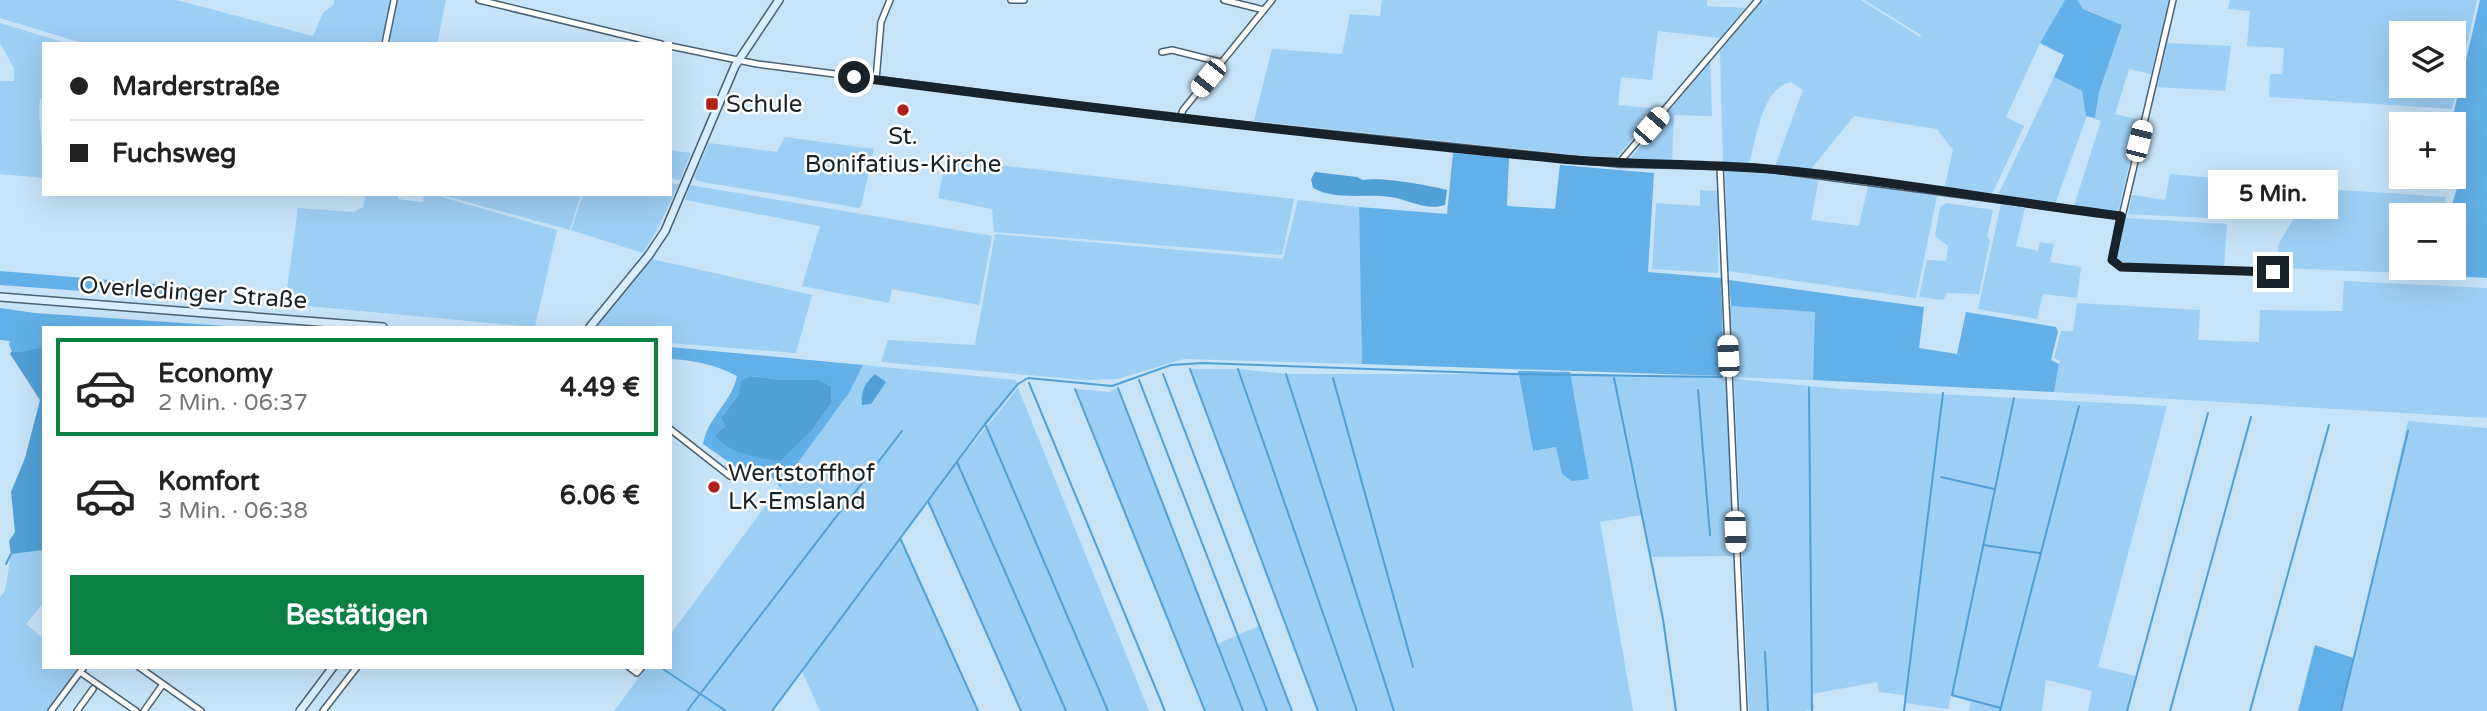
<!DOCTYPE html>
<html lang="de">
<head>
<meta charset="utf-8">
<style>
  :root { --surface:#fff; --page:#f2f2f2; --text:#222; --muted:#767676; --line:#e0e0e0; --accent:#0b8043 }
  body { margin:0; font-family:"Varela Round",sans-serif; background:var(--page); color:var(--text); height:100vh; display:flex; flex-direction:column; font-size:26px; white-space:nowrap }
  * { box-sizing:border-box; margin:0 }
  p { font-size:23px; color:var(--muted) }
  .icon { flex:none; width:38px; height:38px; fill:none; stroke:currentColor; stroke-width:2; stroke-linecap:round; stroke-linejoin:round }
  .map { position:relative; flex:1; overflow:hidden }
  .panel { position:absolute; left:42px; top:326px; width:630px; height:343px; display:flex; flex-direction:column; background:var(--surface); border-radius:0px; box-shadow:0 7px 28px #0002 }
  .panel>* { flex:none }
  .banner { position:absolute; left:42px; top:42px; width:630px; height:154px; border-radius:0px; box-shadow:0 7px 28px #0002; display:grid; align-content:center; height:154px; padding:0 28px; background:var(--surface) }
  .buttons { position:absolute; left:2389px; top:21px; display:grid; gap:14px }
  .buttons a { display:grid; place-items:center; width:77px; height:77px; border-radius:0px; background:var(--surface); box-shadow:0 7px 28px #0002; font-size:35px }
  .end { position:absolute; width:32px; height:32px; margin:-16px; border:9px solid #18222a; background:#fff; box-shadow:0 0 0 4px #fff }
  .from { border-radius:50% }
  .bubble { position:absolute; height:49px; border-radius:0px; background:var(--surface); box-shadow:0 7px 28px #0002; font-size:23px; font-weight:700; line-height:49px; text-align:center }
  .car { position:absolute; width:21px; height:42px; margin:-21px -10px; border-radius:9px; box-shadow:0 0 5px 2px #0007; background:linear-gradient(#fff 24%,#345 0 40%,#fff 0 76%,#345 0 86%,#fff 0) }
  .banner b { display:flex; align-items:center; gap:24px; height:66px; font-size:26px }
  .banner b+b { border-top:2px solid var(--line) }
  .banner i { width:18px; height:18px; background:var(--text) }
  ul { padding:12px 0 0; list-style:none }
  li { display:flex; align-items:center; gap:21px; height:98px; margin:0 14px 10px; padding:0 14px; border:4px solid transparent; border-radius:0px }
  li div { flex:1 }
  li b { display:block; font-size:26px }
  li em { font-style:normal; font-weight:700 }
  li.current { border-color:var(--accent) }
  li>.icon { width:63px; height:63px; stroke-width:1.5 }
  .cta { display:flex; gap:14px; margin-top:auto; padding:14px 28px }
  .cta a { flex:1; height:80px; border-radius:0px; background:var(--accent); color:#fff; font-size:28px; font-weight:700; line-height:80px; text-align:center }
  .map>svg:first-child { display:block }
  .green { fill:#9dcef3; fill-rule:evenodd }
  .forest { fill:#62b0e7; fill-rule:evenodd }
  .water { fill:#519fd5 }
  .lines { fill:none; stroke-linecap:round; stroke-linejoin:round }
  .stream { stroke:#519fd5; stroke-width:2 }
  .street-casing { stroke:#4a6274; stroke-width:8 }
  .secondary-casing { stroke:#4a6274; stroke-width:10 }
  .street { stroke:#fff; stroke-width:5 }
  .secondary { stroke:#d9eefe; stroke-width:7 }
  .route { stroke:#18222a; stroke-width:9 }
  .poi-dot { fill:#b1211b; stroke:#fff; stroke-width:2.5 }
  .labels { text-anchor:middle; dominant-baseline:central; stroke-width:5; stroke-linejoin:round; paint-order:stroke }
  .poi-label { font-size:24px; fill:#18222a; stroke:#fff; text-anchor:start }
  .street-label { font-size:24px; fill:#18222a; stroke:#fff }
</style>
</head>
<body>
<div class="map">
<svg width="2487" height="711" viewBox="0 0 2487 711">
  <rect width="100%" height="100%" fill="#c7e3f8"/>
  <!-- green -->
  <path class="green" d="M0 0H176L313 36 323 13 334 4V0H391L381 44H85L0 18Z
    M397 0H446L437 44 387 43Z
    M1382 0H1707V6L1745 8 1720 38 1658 31 1652 80 1621 77 1618 105 1659 109 1615 159 1254 121 1272 49 1342 54 1350 14 1380 16Z
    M1762 0H1861L1920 37 1921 35 1864 0H2065L2040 43 2006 117 2024 126 1993 192 1988 193 1944 190 1953 150 1937 129 1854 116 1811 169 1775 166 1803 90 1791 82C1761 89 1757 138 1749 163L1723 162 1720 51Z
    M2077 0H2169L2151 74 2129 69 2115 114 2139 120 2119 209 2113 212 2074 206 2101 121 2087 116 2055 204 2000 197 1999 193 2054 77 2082 91 2086 115 2095 118 2099 92 2121 25 2082 8Z
    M2230 0H2477L2452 109 2269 97 2270 74H2282L2284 48 2247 46 2250 11 2228 9ZM2401 33H2454V86H2401Z
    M0 23 69 44H44V99H40L39 110 44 178 0 174V81H14V68L0 43Z
    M2167 43 2231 46 2225 91 2157 87Z
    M1710 61 1712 116 1674 115 1672 161 1630 159Z
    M785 137 874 149 861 207 859 208 697 181 694 177 709 143 777 152Z
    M670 150 691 153 680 180 670 178Z
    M946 159 1294 199 1282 255 994 232 992 209 938 198Z
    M1725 170 1819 179 1811 220 1859 226 1868 186 1937 196 1916 298 1728 271Z
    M2170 174 2256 182 2254 202 2228 219 2128 214 2132 195 2165 200Z
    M670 183 679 184 656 232 643 253 571 230 583 194H670Z
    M690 185 992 236 979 305 892 289 889 303 802 286 820 226 685 200Z
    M2312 188 2446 197 2442 215H2401V268H2430L2429 274 2277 268 2278 245Z
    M1700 190 1718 191V273L1652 269 1656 203 1700 206Z
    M366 194H398V199L423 202 424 194H432L557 230 535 327 285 304 298 208 354 212 363 207Z
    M438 194H581L570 230Z
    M1298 200 1359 207 1362 364 1184 359 1117 379 1085 380 881 362 888 340 975 345 995 234 1283 259Z
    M1947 203 1993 210 1987 237 1990 240 1979 294 1947 293 1943 300 1919 297 1927 260 1946 261 1948 246 1935 236 1940 207Z
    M2001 204 2025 208 2016 246 2038 251 2040 242 2054 244 2050 262 2081 267 2077 298 2043 294 2037 319 1978 309Z
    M2126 218 2227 224 2224 267 2125 263 2118 260 2116 251Z
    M652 259 812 295 796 353 670 343V327H595Z
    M2344 281 2487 288V418L2054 392 2060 361 2054 358 2061 331H2073L2077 303 2200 310 2198 340 2259 342 2260 310 2342 311Z
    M1731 306 1815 312 1813 380 1732 377 1729 307Z
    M863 365 1016 380 1018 384 947 476 1018 388 1149 711H1021L928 501 900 538 977 711H820L802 671 772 711H614L647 667H670V635L849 393Z
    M1190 369H1238L1286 374H1518L1533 451 1556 447 1562 473 1589 479 1570 373 1726 378 1733 556 1651 557 1642 515 1600 522 1633 711H1318Z
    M1734 379 1842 389 2167 406 2098 667 2136 676 2127 711H2088L2092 691 2046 680 2042 711H1969L1971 702 1951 696 1948 709 1905 703 1904 695 1879 692 1877 682 1812 694 1814 709 1805 711H1749Z
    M1118 388 1217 644 1259 626 1292 711H1205L1075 389 1109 392Z
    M2408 421 2487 428V711H2342Z
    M44 550V602L26 624 44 639V667H79L47 711H0V597L5 591 11 554Z"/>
  <!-- forest -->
  <path class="forest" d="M2065 0H2077L2083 9 2122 25 2099 92 2095 118 2086 116 2082 91 2054 77 2064 55 2040 43Z
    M2480 0H2487V278L2432 275 2434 268H2454V215H2449L2464 165H2454V124H2451Z
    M1453 153 1509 158 1507 206 1555 209 1560 165 1654 173 1648 272 1721 278 1724 376 1362 364 1359 207 1447 214Z
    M0 271 218 289 217 301 0 285Z
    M1729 280 1924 307 1919 348 1957 354 1966 312 2056 327 2058 332 2051 360 2059 364 2054 392 1813 380 1815 312 1731 306Z
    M0 308 35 313 241 327H44V346L20 352 12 351 9 345 10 341 0 340Z
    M670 347 863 365 849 393 780 487 764 468 752 466 743 472 703 444C707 418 732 402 737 376 716 365 694 360 670 359ZM751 376 831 387 832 403 812 430 716 436 725 426 721 418 740 395Z
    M1518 371 1570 372 1589 479 1572 481 1562 474 1556 447 1533 451Z
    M2315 645 2353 658 2342 711H2298Z"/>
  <!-- water -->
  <path class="water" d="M1315 172 1357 177 1363 180C1382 177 1419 184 1439 188L1447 190 1445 205C1427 211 1409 200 1391 197 1365 193 1337 201 1313 188L1311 179Z
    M44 346V550L11 554 9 541 15 532 11 492 25 458 40 400 10 354 12 351 20 352Z
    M875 374 886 382 871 404 862 405C861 391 865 383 875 374Z
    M751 376 780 380H818L831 387 832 403 812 430 780 461C761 459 727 453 715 436L725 426 721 418 739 395 741 381Z"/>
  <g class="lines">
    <!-- stream -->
    <path class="stream" d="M1190 369 1318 711
      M1238 369 1357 711
      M1163 374 1292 711
      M1286 374 1394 711
      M1333 378 1413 667
      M1614 378 1663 619 1676 711
      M1139 380 1267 711
      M1029 383 1165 711
      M1118 388 1243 711
      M1809 388 1812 711
      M1075 389 1205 711
      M1698 390 1710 535
      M986 426 1108 711
      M957 462 1066 711
      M1941 477 1994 489
      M928 501 1021 711
      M901 540 978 711
      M1983 545 2040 553
      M6 564 11 554
      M1765 652 1768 711
      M660 667 726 711
      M2001 708 1952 695 2014 398
      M687 711 902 431
      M772 711 985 424 1018 384 1028 378 1112 386 1171 365 1203 363 1512 374 1722 377
      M1904 711 1943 393
      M2000 711 2079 406
      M2127 711 2208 413
      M2170 711 2251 417
      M2250 711 2329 425
      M2341 711 2408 431"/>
    <defs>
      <path id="street" d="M479 0 661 44
        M1011 0H1024
        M1224 0 1264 10
        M2173 0 2112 259 2121 267 2273 272
        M385 44 394 0
        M670 46 757 64 1170 117 1618 164 1752 167 2121 216
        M1162 52 1172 50 1220 62
        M876 80 881 22 890 0
        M1180 118 1183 110 1272 0
        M1618 164 1758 0
        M1720 167 1744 711
        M670 429 730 476
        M84 667 80 672 136 711
        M139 667 201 711
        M629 667 637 673 642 667
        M51 711 80 672
        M77 711 93 689
        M144 711 163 684
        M323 711 357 667"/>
      <path id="secondary" d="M0 297 383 327
        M590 327 649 255 665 231 735 66 779 0
        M300 711 333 667"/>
    </defs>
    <!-- street casing -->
    <use href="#street" class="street-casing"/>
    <!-- secondary casing -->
    <use href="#secondary" class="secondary-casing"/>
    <!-- street -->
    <use href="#street" class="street"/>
    <!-- secondary -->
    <use href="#secondary" class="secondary"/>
  </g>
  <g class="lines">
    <!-- route -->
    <path class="route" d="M854 77C1089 108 1325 136 1561 159 1644 166 1727 163 1810 173 1914 185 2017 203 2121 216L2112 260 2121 267 2273 272"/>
  </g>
  <!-- markers -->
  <g class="poi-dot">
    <rect x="705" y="97" width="14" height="14" rx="3.5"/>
    <circle cx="903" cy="110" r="7"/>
    <circle cx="714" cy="487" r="7"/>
  </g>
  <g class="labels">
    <!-- poi labels -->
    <g class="poi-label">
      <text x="726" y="104">Schule</text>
      <text x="903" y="136" text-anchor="middle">St.<tspan x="903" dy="28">Bonifatius-Kirche</tspan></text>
      <text x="728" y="473">Wertstoffhof<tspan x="728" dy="28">LK-Emsland</tspan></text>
    </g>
    <!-- street labels -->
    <g class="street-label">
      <text transform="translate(193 293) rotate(4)">Overledinger Straße</text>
    </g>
  </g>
</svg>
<div class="buttons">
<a><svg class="icon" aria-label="layers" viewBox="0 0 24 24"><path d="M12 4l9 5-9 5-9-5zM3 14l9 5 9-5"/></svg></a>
<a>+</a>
<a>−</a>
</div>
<i class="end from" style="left:854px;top:77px"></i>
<i class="end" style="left:2273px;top:272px"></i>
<div class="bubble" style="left:2208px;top:170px;width:130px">5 Min.</div>
<i class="car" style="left:1208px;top:78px;rotate:219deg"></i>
<i class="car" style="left:1651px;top:126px;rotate:41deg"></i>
<i class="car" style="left:2139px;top:141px;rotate:14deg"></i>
<i class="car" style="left:1728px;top:356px;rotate:357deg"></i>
<i class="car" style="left:1735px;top:532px;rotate:178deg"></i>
<div class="banner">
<b><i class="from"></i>Marderstraße</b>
<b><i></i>Fuchsweg</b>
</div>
<section class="panel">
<ul>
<li class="current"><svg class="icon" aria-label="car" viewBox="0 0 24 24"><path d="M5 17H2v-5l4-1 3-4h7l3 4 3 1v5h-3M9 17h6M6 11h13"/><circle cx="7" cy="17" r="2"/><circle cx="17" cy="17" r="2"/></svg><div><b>Economy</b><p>2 Min. · 06:37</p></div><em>4.49 €</em></li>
<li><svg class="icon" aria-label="car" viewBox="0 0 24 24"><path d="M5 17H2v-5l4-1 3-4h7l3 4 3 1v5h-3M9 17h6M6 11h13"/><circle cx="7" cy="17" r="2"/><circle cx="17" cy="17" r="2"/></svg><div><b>Komfort</b><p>3 Min. · 06:38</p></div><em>6.06 €</em></li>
</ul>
<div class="cta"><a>Bestätigen</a></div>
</section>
</div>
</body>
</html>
